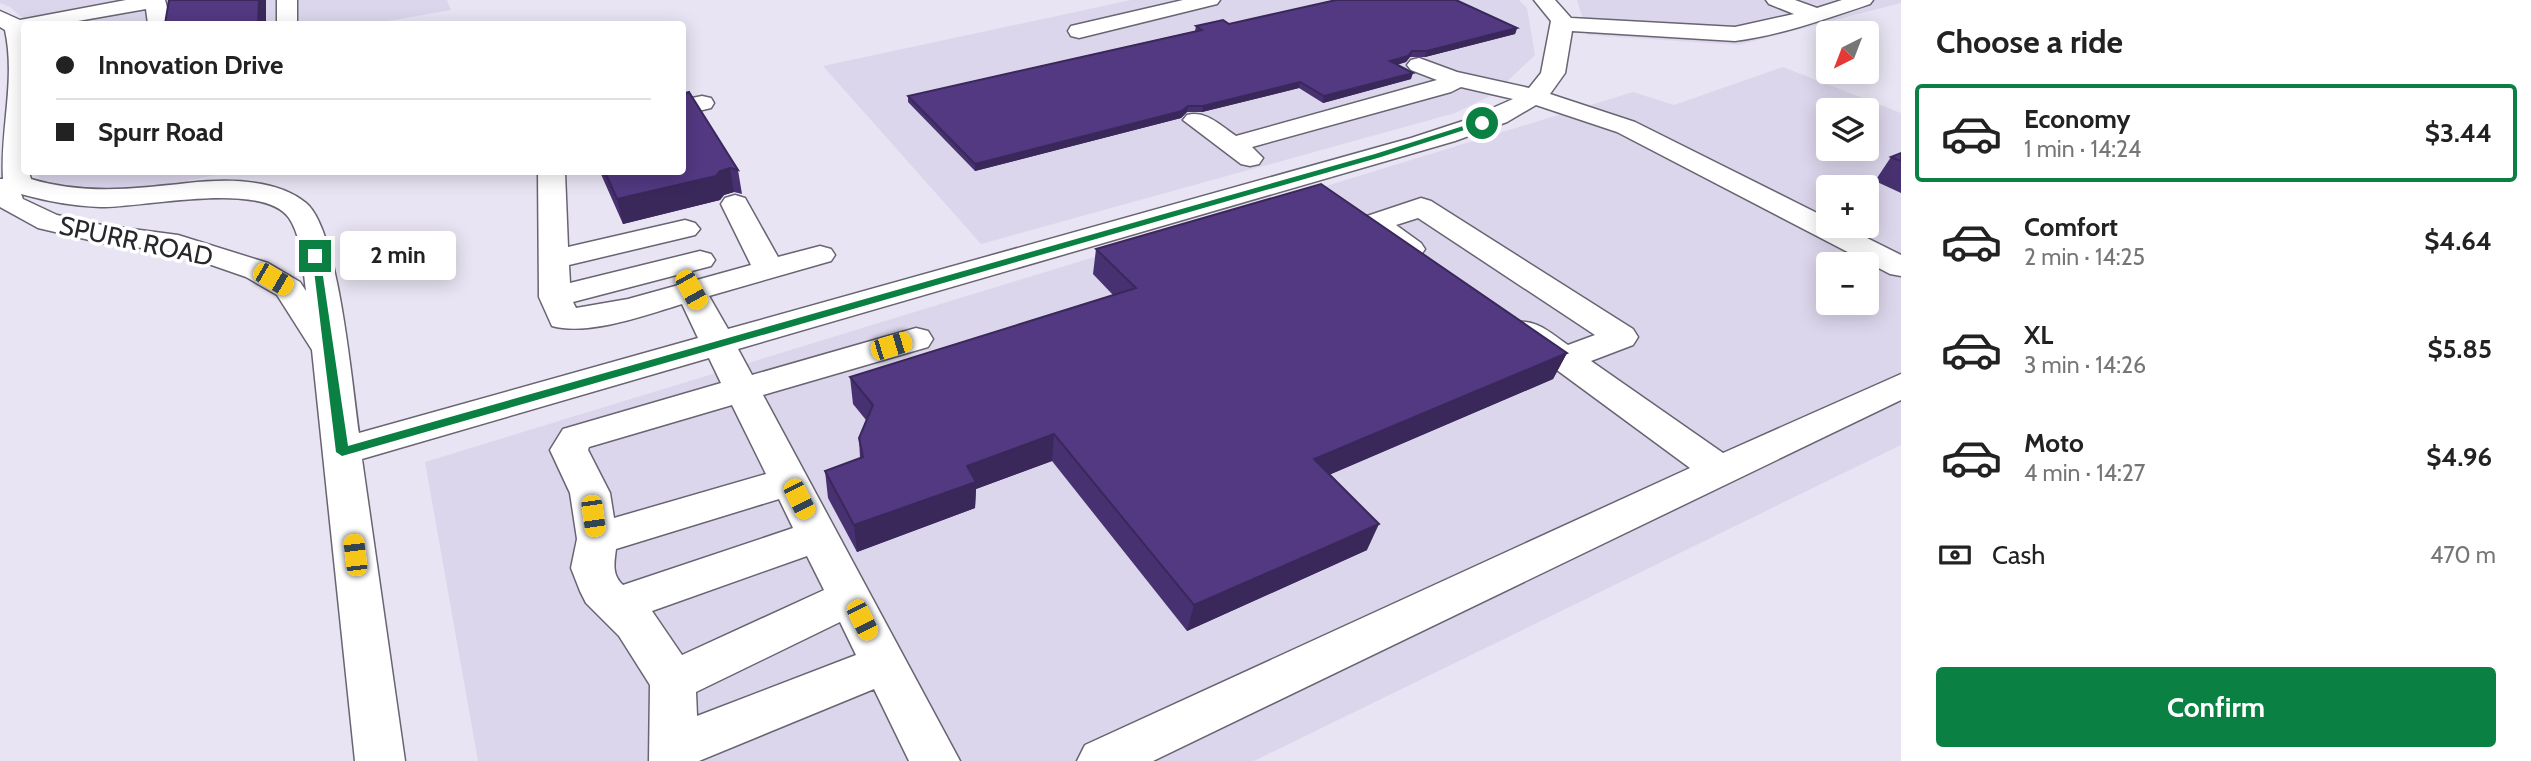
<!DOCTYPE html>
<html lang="en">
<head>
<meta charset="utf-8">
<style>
  :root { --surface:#fff; --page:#f2f2f2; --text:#222; --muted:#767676; --line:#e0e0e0; --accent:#0b8043 }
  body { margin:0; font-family:Cabin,sans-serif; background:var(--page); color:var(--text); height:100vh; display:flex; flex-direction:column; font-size:26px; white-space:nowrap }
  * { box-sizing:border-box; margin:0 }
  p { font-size:23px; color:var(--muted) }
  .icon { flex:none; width:38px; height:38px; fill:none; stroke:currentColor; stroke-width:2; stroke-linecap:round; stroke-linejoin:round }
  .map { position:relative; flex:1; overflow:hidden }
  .panel { display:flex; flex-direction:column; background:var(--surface); width:630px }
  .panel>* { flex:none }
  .banner { position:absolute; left:21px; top:21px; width:665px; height:154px; border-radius:7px; box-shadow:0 4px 18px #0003; display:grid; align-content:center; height:154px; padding:0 35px; background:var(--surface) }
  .needle { width:46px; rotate:222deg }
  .buttons { position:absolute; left:1816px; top:21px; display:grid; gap:14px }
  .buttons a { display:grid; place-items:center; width:63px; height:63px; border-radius:7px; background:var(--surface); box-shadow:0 4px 18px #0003; font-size:35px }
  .end { position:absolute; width:32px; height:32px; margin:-16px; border:9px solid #0b8043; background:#fff; box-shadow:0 0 0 4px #fff }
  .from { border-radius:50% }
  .bubble { position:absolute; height:49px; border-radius:7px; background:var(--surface); box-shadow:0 4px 18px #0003; font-size:23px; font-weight:700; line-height:49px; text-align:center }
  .car { position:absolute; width:21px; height:42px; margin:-21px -10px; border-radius:9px; box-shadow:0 0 5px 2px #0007; background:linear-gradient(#f5c518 24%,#345 0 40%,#f5c518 0 76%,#345 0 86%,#f5c518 0) }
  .banner b { display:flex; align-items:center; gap:24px; height:66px; font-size:26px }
  .banner b+b { border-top:2px solid var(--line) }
  .banner i { width:18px; height:18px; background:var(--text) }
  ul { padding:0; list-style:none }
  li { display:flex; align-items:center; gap:21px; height:98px; margin:0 14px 10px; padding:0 21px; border:4px solid transparent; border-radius:7px }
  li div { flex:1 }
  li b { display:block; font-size:26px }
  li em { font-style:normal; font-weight:700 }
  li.current { border-color:var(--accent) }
  li>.icon { width:63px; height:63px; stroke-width:1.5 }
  h2 { padding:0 35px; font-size:32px; line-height:84px }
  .pay { display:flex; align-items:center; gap:18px; height:77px; padding:0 35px; font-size:26px }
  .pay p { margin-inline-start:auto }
  .action { display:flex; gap:14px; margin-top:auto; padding:14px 35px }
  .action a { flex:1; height:80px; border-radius:7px; background:var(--accent); color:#fff; font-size:28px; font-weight:700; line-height:80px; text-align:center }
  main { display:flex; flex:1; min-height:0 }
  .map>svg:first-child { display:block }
  .built { fill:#dcd6ec; fill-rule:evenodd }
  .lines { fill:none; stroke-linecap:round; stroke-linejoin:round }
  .minor-casing { stroke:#686471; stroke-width:3 }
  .minor { fill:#fff; fill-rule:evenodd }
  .wall { fill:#473170 }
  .shaded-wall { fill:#3a285b }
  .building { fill:#533982; stroke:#3a285b; stroke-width:2 }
  .route { fill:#0b8043 }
  .labels { text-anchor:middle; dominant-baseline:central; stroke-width:7; stroke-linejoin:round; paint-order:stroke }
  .street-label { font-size:26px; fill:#28272c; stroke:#fff }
</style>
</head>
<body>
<main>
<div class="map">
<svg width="1901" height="761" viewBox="0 0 1901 761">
  <rect width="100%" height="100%" fill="#e8e4f3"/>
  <!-- built -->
  <path class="built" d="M0 0H447L451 10 371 24H29L10 7 0 3Z
    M1131 0H1519L1527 8 1535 55 1494 94 1455 113 981 244 823 66Z
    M1577 0H1901V3L1738 45 1588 35Z
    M1783 67 1901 113V445L1254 761H478L425 462 1633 92 1674 105ZM1829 110H1867V149H1829ZM1829 187H1867V226H1829ZM1829 264H1867V303H1829Z
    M32 172H232L132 191 82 190 48 185Z"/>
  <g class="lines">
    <defs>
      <path id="minor" d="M126 0H165L171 22 169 24H148L146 9 61 24H24V172H29L31 179C83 195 135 189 188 183 225 179 276 178 306 203 339 230 352 386 359 433L698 338 682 304C646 315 589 336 552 326L539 297 538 172H565L568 247 685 220 695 223 700 229 695 235 569 265 570 283 700 251 711 254 715 260 711 266 573 302 576 308 628 299 751 265 721 204 725 198 735 195 745 198 778 257 820 246 831 249 835 255 831 261 709 296 728 329 1411 138 1463 121 1513 99 1461 87 1451 92 1252 147 1263 158 1259 164 1250 166 1241 164 1183 120 1187 115C1206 110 1221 126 1236 136L1437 80 1411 70 1407 65 1411 60 1419 58 1457 72 1529 88 1541 73 1551 21 1534 0H1555L1571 18 1735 27 1794 14 1769 4 1766 0H1795L1817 8 1842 0H1873L1870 4C1826 19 1781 35 1735 41L1572 31 1565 73 1550 94 1635 122 1829 219V226H1843L1901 255V276L1890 274 1617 132 1536 105 1507 122 1455 141 738 349 752 375 916 328 928 331 933 339 928 347 763 395 960 761H909L874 689 699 761H649L650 685 619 636 586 603 580 591 571 568 577 539 570 493 550 450 563 429 721 383 709 358 362 459 405 761H355L312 350 277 295 246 277 174 252 102 243 38 228 0 207V179H3C0 129 16 80 5 30L0 27V11L20 20ZM21 194C46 201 73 206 100 207 143 208 262 180 289 218 302 237 303 269 306 291L300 282 268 263 178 235 102 225 57 215 23 199ZM732 405 766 474 614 518 610 493 588 450 589 447ZM779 499 793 528 623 585C612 575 614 564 616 549ZM807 556 824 590 682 655 652 611ZM840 622 856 655 697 716 696 692Z
        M277 0H297V24H277Z
        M1183 0H1220L1217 4 1079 38 1071 36 1068 31 1071 26Z
        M702 96 711 98 714 103 711 108 682 115V100Z
        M1421 198 1431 201 1633 329 1638 337 1633 345 1591 361 1723 453 1901 374V400L1153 761H1077L1085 745 1690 468 1512 337 1507 330 1512 323C1535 317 1550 333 1568 345L1595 335 1418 218 1396 225 1421 243 1425 249 1421 255C1399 261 1372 241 1359 223L1364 217Z"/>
    </defs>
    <!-- minor casing -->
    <use href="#minor" class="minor-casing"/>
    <!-- minor -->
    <use href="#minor" class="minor"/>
  </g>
  <!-- wall -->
  <path class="wall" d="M1229 24 1517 28 1515 34 1425 57H1410L1406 62 1397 65 1411 79 1323 103 1299 88 1202 112H1187L1181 118 975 171 908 102V96L1195 31 1196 26Z
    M682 94 738 170 742 194 734 192 724 195 720 200 623 224 600 172H682Z
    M1901 153V193L1875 181 1891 157Z
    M1096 249 1567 353 1553 379 1329 475 1367 550 1187 631 1052 461 976 489 975 508 857 552 828 498 825 471 860 458 859 438 866 420 853 404 850 377 1113 295 1093 274Z"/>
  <!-- shaded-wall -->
  <path class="shaded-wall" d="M259 0H266V24H258Z
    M1517 28 1515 34 1425 57 1427 51Z
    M1412 51 1410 57 1406 62 1388 67 1390 61Z
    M1413 73 1411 79 1323 103 1324 96Z
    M1300 82 1299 88 1202 112 1203 106Z
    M1188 106 1187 112 1181 118 975 171V164Z
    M730 168 734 192 724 195 720 200 623 224 617 199Z
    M1567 353 1553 379 1305 485 1314 459Z
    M1054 434 1052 461 976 489 975 508 857 552 854 525 967 466Z
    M1379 524 1367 550 1187 631 1194 605Z"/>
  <!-- building -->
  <path class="building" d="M169 0H259L258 24H165Z
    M1336 0H1456L1517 28 1427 51H1412L1408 56 1390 61 1413 73 1324 96 1300 82 1203 106H1188L1182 111 975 164 908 96 1202 30 1196 26 1223 20 1229 24Z
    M689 92 738 170 730 168 720 171 716 176 617 199 605 172H682V94Z
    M1901 153V161L1891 157Z
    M1321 184 1567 353 1314 459 1379 524 1194 605 1054 434 967 466 976 482 854 525 825 471 863 457 859 438 873 405 850 377 1136 288 1096 249Z"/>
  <!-- route -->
  <path class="route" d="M1479 121 1486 123 1381 157 342 456 336 452 312 254 320 256 348 446 1375 154Z"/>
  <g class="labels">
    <!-- street labels -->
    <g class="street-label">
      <text transform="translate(136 241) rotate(12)">SPURR ROAD</text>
    </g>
  </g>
</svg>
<div class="buttons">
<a><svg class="needle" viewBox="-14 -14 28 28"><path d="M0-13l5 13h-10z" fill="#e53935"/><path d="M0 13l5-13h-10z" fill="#767676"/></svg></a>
<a><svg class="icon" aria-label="layers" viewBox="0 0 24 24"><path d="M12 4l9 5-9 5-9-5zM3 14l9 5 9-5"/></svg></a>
<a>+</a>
<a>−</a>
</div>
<i class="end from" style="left:1482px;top:123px"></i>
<i class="end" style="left:315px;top:256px"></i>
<div class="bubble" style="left:340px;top:231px;width:116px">2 min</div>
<i class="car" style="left:273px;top:279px;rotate:120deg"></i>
<i class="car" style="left:691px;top:290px;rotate:151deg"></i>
<i class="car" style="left:891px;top:346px;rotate:73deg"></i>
<i class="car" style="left:799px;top:499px;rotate:153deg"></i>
<i class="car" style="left:593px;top:516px;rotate:172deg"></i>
<i class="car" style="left:355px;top:555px;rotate:353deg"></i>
<i class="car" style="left:862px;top:620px;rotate:153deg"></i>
<div class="banner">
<b><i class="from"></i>Innovation Drive</b>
<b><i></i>Spurr Road</b>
</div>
</div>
<section class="panel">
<h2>Choose a ride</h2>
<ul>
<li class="current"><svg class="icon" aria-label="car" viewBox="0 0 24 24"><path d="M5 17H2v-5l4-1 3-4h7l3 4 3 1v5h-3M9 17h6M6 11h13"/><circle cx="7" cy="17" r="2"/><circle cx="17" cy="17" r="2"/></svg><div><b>Economy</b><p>1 min · 14:24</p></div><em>$3.44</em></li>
<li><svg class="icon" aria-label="car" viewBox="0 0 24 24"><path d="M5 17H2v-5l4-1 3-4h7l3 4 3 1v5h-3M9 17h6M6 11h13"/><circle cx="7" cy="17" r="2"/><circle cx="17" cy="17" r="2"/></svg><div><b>Comfort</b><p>2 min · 14:25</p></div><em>$4.64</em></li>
<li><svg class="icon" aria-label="car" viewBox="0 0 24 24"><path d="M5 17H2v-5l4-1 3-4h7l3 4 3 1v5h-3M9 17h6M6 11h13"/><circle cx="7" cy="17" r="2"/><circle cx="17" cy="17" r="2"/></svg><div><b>XL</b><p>3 min · 14:26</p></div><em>$5.85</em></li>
<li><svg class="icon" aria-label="car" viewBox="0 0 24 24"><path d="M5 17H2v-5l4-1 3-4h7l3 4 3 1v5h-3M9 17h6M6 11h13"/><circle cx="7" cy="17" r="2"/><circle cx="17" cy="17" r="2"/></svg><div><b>Moto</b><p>4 min · 14:27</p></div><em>$4.96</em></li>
</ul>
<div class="pay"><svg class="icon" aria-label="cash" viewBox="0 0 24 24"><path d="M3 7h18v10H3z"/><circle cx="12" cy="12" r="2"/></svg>Cash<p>470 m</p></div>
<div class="action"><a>Confirm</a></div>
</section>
</main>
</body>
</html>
